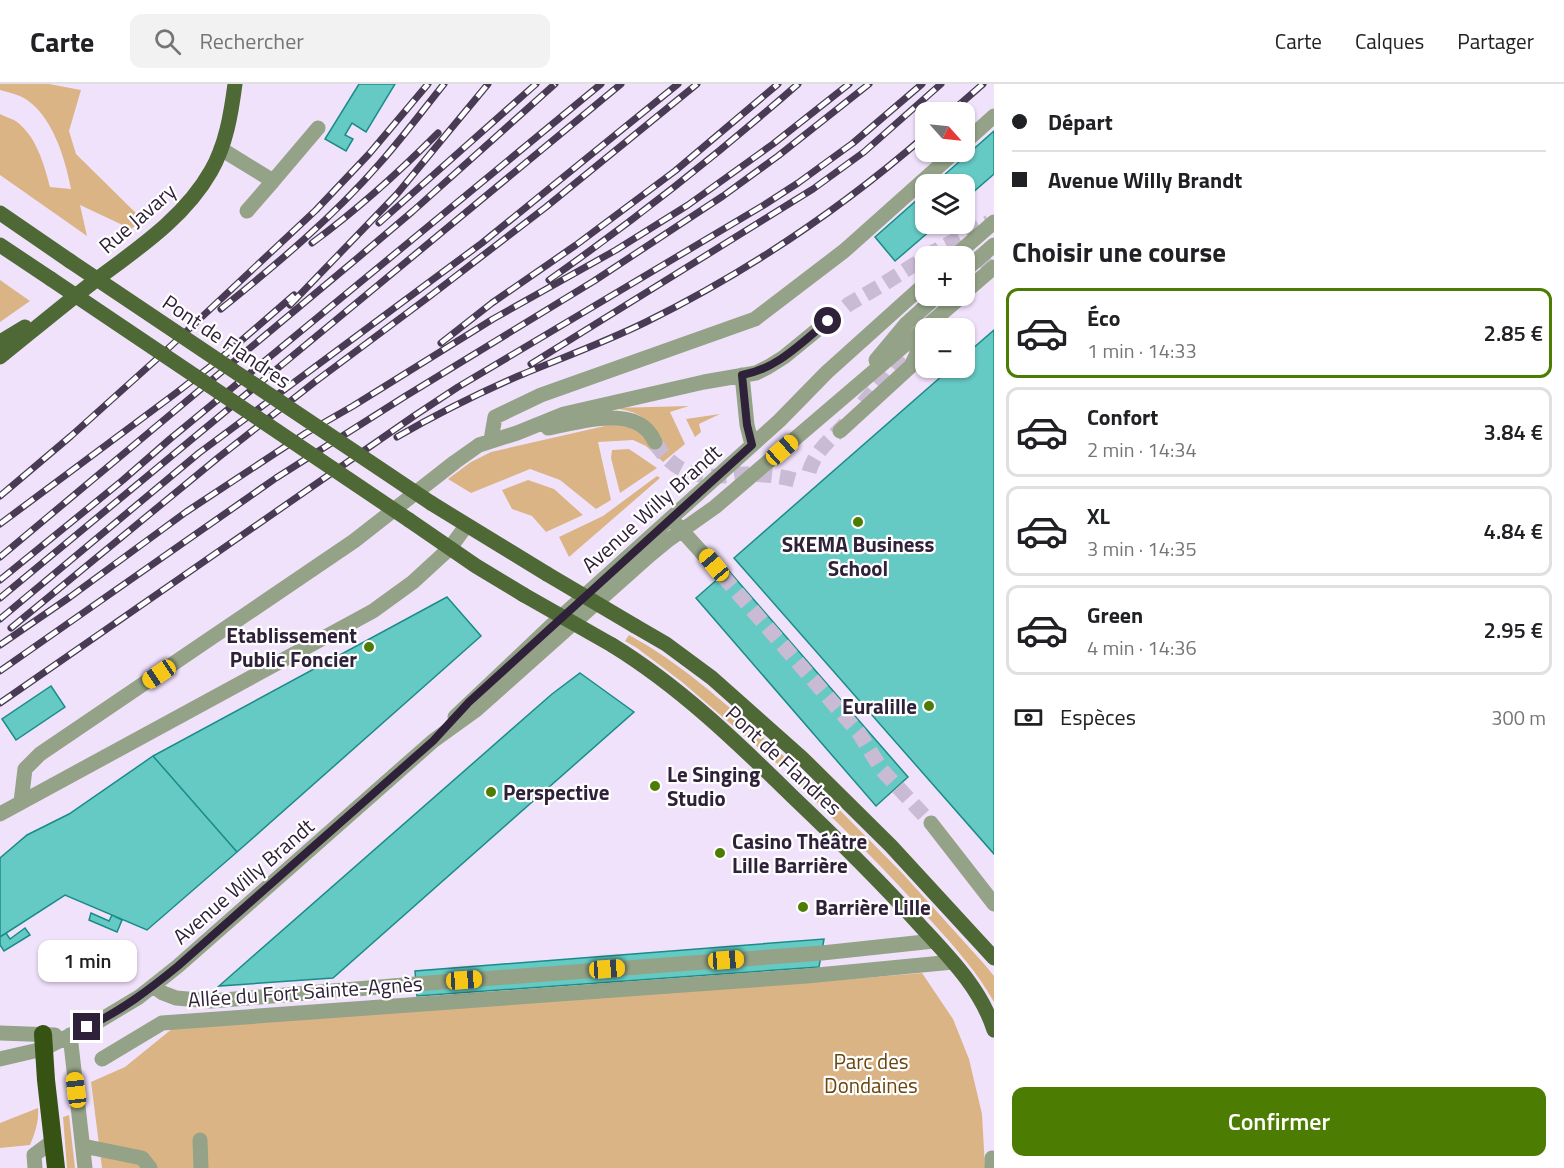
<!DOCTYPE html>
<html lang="fr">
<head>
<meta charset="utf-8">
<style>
  :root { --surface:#fff; --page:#f2f2f2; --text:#202124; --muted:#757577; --line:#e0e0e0; --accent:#4d7c03 }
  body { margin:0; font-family:"Titillium Web",sans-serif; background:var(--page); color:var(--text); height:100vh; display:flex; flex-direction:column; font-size:22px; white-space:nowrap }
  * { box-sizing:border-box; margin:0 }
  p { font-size:20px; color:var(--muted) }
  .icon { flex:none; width:33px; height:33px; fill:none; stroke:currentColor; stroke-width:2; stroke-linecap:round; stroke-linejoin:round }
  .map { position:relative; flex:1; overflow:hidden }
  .side { display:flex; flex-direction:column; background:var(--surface); width:570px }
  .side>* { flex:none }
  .guide { display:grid; align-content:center; height:132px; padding:0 18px; background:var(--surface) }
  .needle { width:39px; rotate:117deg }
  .controls { position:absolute; left:915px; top:18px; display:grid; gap:12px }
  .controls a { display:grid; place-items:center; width:60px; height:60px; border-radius:12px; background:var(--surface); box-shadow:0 2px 4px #0004; font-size:30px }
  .end { position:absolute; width:27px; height:27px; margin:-14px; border:8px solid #2f2139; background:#fff; box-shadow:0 0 0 3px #fff }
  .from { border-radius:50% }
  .bubble { position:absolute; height:42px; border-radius:12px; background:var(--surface); box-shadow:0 2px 4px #0004; font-size:20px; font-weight:600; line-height:42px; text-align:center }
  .car { position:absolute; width:18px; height:36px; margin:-18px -9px; border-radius:8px; box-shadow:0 0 4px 2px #0007; background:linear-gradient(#f5c518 24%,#345 0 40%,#f5c518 0 76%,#345 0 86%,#f5c518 0) }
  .guide b { display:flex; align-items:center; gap:21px; height:57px; font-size:22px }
  .guide b+b { border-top:2px solid var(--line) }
  .guide i { width:15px; height:15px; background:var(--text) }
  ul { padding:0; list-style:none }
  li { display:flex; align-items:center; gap:18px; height:90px; margin:0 12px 9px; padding:0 6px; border:3px solid var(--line); border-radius:12px }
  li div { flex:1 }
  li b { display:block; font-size:22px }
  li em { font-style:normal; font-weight:600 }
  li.current { border-color:var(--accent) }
  li>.icon { width:54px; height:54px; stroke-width:1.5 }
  h2 { padding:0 18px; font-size:27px; line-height:72px }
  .pay { display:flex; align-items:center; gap:15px; height:66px; padding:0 18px; font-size:22px }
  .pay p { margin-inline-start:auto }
  .action { display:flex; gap:12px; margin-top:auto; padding:12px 18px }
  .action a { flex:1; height:69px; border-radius:12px; background:var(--accent); color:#fff; font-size:24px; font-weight:600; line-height:69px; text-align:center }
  header { display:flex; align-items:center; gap:36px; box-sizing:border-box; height:84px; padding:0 30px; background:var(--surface); border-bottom:2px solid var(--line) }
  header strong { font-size:28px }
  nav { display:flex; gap:33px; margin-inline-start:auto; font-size:21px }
  .search { width:420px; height:54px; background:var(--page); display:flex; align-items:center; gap:15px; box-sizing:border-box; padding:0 21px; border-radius:12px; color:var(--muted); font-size:22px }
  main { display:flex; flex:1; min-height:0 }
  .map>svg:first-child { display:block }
  .green { fill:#dbb486 }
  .building { fill:#65c9c4; stroke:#1a8c88; stroke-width:1.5 }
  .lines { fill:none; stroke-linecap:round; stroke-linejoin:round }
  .minor-tunnel { stroke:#cabbd5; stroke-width:15; stroke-dasharray:15 8; stroke-linecap:butt }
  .minor { stroke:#94a387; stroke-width:15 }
  .major { stroke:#4e6836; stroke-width:15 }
  .highway { stroke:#365314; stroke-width:18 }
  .rail-casing { stroke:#493b54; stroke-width:7 }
  .rail { stroke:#fff; stroke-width:4.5; stroke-dasharray:14; stroke-linecap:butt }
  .major-bridge { stroke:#4e6836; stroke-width:15 }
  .route { stroke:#2f2139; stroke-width:8 }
  .poi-dot { fill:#4d7c03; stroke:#fff; stroke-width:2 }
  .labels { text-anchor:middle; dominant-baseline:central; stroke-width:4.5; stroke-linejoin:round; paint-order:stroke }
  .street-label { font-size:21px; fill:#2f2139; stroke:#fff }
  .poi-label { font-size:21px; font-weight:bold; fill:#2f2139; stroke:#fff; text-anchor:start }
  .park-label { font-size:21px; fill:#6b450d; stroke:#fff }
</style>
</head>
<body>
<header>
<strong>Carte</strong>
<div class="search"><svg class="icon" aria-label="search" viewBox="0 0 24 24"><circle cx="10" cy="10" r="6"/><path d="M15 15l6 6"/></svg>Rechercher</div>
<nav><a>Carte</a><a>Calques</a><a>Partager</a></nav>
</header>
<main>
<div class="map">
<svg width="994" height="1084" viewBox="0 0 994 1084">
  <rect width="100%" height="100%" fill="#f1e2fc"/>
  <!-- green -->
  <path class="green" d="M0 0H49L81 6 69 47 76 70 143 136 131 145 80 121 87 152 0 91V30C4 32 9 34 14 36 36 50 44 80 50 103L71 105C65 74 52 29 22 13 16 10 7 8 0 6Z
    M0 196 30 217 0 238Z
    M689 322 670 328 685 360 663 378 646 362 633 356 598 358 611 416 596 425 560 396 530 385 471 409 448 395 471 378 491 368 609 341 655 345C640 329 633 327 612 324Z
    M720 330 699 340 701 348 695 353 686 335Z
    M629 365 657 384 620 409 611 374 612 366Z
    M657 392 660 394 569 473 559 453 603 432Z
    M528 396 554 405 583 431 546 448 532 432 512 425 502 406Z
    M629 551C688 583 738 631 788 676L781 683 682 598 637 564 625 557Z
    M804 690 903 790 985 881 994 892V918C977 888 955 863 932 838 889 789 843 744 796 698Z
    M922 889 953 935 969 975 982 1030 985 1084H102L91 998 125 983 173 944 804 899Z
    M38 1024C39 1038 35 1049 30 1061L0 1064V1039Z
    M69 1031 75 1084H67L63 1033Z"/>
  <!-- building -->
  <path class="building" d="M359 0H395L366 48 352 39 345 51 353 55 346 67 325 55Z
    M994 47V90L964 116V100H934Z
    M926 108V140H938L895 177 875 153Z
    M994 246V770L734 474 951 284H964V272Z
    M728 486 908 693 876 722 696 514Z
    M447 513 481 552 237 768 153 672Z
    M580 589 634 628 333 894 219 902 552 610Z
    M51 602 65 623 16 656 2 635Z
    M153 672 237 768 147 846 65 811 0 853V774L27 751 69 730Z
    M91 829 109 837 112 831 122 836 117 848 89 836Z
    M25 844 30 851 4 867 0 861V853L6 849 10 855Z
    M824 855 819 883 417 912 415 887Z"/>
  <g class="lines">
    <!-- minor-tunnel -->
    <path class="minor-tunnel" d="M926 172 989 138
      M964 200 988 172
      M828 237 849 220 882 201 926 173
      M863 319 916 257
      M655 358C669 383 691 394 720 392 726 392 732 391 738 390 758 390 779 391 798 397
      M809 388C815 366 833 354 848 337
      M722 491 859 649 882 686 931 739"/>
    <!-- minor -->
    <path class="minor" d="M964 59 994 32
      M221 65 273 97 318 44
      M247 127 273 97
      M955 172 994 138
      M964 187 994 161
      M964 209 994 183
      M876 276 906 240 937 212
      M742 291 747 341 752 361
      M548 344C576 339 625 323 647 346 650 349 653 354 655 358
      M840 347 911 282 926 251
      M491 356 495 333 541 311 755 235 844 167 955 68
      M676 440 722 491
      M455 633 552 541 779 337 827 288 926 199
      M21 718 25 685 40 670 354 457 455 378 479 361 517 349 564 330 704 298 756 289 768 283 784 273 828 237
      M0 730 373 527 413 498 450 464 466 442
      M931 739 994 820
      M153 902 163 909 176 914 211 917 416 900 822 869 934 857
      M0 949 55 951
      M70 951 85 1084
      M0 975 43 965 99 937 139 913 178 882 433 657 476 626 650 471 667 457 715 423 962 212
      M102 975 162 939 807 892 953 878
      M200 1056 201 1084
      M83 1062 142 1074 150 1084
      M992 1074V1084
      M35 1084 34 1071 53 1057"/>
    <!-- major -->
    <path class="major" d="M0 129 70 177
      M0 161 51 195
      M0 258 25 243
      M0 273C31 248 61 223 92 199 134 167 184 135 211 87 226 61 231 30 235 0
      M431 419 547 490
      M409 436 476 482 524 511
      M635 542 666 560 712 594 802 674 891 762 994 874
      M612 561C679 602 737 658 793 713 835 753 876 793 915 836 945 869 980 902 994 946"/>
    <!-- highway -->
    <path class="highway" d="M43 950 46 996 56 1084"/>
    <defs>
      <path id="rail" d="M951 28 983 0
        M379 139 536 0
        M312 159C357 126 399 88 438 49
        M549 196C636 135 718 70 798 0
        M290 221 397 110 488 0
        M221 225C277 180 333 133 380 79 403 53 423 26 444 0
        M441 259 492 219 576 161 675 87 778 0
        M531 280 813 105 864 68 941 0
        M397 353C435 331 475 311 516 293 559 275 603 259 646 238 747 188 841 125 926 51
        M0 412 71 352 159 273 316 126 369 70 428 0
        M0 440 176 309 220 275 294 211
        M0 473 360 172 413 127 555 0
        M0 496 123 396 170 355 601 0
        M0 514 621 0
        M0 535 199 369 482 159 678 0
        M11 544 219 373 316 297 430 212 546 123 697 0
        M0 561 70 513 186 428 306 349 353 322 493 235 616 166 688 121 773 60 849 0
        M0 587 276 394 404 313 594 197 723 112 778 72 869 0
        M0 619 414 332 458 303 764 121 798 99 853 59 922 0"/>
    </defs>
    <!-- rail casing -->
    <use href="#rail" class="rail-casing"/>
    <!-- rail -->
    <use href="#rail" class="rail"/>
    <!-- major-bridge -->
    <path class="major-bridge" d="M70 177 431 419
      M51 195 409 436
      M547 490 635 542
      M524 511 612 561"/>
  </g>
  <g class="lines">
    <!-- route -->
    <path class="route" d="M87 943C121 927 150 905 178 882L433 657 469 618 752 361 747 341 742 291C777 285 801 259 828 237"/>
  </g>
  <!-- markers -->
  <g class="poi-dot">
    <circle cx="858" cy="438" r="6"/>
    <circle cx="369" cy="563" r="6"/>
    <circle cx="929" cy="622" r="6"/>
    <circle cx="655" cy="702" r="6"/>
    <circle cx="491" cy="708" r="6"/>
    <circle cx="720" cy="769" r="6"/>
    <circle cx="803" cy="823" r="6"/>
  </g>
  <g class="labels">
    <!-- street labels -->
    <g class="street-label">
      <text transform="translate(137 134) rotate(-41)">Rue Javary</text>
      <text transform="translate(227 257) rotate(34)">Pont de Flandres</text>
      <text transform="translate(651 424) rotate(-42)">Avenue Willy Brandt</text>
      <text transform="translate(784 676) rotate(43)">Pont de Flandres</text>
      <text transform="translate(243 797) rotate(-41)">Avenue Willy Brandt</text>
      <text transform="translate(305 907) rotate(-4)">Allée du Fort Sainte-Agnès</text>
    </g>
    <!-- poi labels -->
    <g class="poi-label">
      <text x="858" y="460" text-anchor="middle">SKEMA Business<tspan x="858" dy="24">School</tspan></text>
      <text x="357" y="551" text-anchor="end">Etablissement<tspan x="357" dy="24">Public Foncier</tspan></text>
      <text x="917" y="622" text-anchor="end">Euralille</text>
      <text x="667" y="690">Le Singing<tspan x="667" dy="24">Studio</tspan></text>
      <text x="503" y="708">Perspective</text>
      <text x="732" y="757">Casino Théâtre<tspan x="732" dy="24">Lille Barrière</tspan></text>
      <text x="815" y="823">Barrière Lille</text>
    </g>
    <!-- park labels -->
    <g class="park-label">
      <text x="871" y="977">Parc des<tspan x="871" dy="24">Dondaines</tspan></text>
    </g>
  </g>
</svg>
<div class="controls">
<a><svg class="needle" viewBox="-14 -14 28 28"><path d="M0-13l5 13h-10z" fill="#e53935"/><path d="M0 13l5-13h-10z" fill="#757577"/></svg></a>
<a><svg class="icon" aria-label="layers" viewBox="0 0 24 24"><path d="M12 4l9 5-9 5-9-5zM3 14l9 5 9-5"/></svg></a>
<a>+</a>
<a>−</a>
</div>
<i class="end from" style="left:828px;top:237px"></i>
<i class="end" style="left:87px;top:943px"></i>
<div class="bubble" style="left:38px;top:856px;width:99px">1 min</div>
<i class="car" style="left:782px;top:366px;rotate:49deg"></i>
<i class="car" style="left:714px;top:481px;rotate:320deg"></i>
<i class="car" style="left:159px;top:590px;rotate:236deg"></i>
<i class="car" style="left:726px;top:876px;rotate:86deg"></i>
<i class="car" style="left:607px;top:885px;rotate:86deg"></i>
<i class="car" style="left:464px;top:896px;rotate:86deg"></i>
<i class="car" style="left:76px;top:1006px;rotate:353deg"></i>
</div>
<section class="side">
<div class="guide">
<b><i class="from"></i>Départ</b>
<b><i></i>Avenue Willy Brandt</b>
</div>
<h2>Choisir une course</h2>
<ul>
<li class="current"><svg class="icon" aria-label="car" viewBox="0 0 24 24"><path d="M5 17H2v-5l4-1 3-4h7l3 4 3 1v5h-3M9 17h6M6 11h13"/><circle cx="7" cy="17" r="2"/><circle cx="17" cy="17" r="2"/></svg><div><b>Éco</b><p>1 min · 14:33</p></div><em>2.85 €</em></li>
<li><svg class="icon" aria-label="car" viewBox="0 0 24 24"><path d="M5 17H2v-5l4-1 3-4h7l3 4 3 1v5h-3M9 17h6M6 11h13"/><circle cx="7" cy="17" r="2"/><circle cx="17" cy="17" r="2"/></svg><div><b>Confort</b><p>2 min · 14:34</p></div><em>3.84 €</em></li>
<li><svg class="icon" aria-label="car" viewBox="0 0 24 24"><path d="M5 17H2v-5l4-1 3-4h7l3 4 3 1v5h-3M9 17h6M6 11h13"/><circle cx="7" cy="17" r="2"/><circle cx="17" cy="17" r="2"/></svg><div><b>XL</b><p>3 min · 14:35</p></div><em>4.84 €</em></li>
<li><svg class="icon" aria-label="car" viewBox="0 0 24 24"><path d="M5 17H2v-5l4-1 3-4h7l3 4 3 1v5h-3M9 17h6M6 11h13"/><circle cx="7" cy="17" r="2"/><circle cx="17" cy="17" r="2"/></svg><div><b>Green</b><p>4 min · 14:36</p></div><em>2.95 €</em></li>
</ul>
<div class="pay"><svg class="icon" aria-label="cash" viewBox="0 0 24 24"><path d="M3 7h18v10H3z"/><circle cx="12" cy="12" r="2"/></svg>Espèces<p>300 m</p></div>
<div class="action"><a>Confirmer</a></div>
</section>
</main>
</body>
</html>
